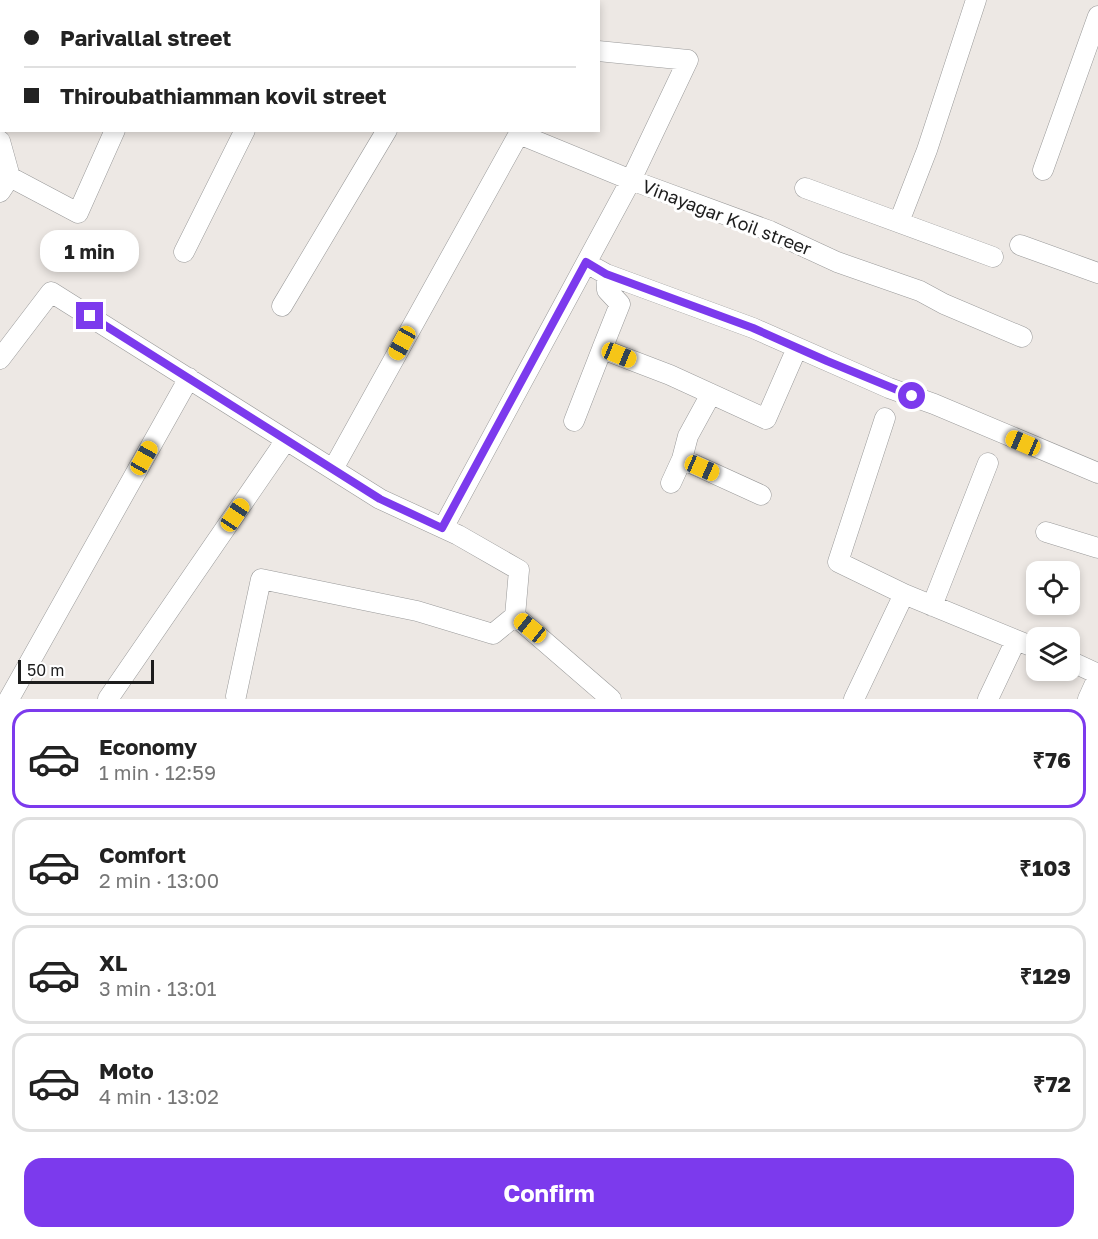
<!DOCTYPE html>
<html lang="en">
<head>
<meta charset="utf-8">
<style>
  :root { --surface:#fff; --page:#f2f2f2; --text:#222; --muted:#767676; --line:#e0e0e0; --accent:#7c3aed }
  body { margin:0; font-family:"Golos Text",sans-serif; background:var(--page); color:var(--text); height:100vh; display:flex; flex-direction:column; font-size:22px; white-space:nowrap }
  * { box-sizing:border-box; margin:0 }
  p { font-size:20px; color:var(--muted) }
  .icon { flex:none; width:33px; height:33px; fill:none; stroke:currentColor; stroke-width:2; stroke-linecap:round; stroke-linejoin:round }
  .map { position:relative; height:699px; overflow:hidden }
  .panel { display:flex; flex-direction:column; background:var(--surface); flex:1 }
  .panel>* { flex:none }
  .banner { position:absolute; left:0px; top:0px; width:600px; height:132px; box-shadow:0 3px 9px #0003; display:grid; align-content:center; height:132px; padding:0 24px; background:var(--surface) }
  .tools { position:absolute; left:1026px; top:561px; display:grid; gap:12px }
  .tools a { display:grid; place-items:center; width:54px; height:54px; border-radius:12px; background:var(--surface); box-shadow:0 3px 9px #0003; font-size:30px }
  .scale { position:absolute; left:18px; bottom:15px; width:136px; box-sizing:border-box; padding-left:6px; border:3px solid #1d1d1d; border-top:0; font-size:16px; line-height:21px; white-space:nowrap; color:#1d1d1d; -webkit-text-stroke:4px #fff; paint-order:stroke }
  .end { position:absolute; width:27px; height:27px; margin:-14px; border:8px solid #7c3aed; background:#fff; box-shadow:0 0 0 3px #fff }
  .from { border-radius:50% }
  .bubble { position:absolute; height:42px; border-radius:18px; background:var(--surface); box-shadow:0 3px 9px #0003; font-size:20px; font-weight:700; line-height:42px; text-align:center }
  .car { position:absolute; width:18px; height:36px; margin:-18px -9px; border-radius:8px; box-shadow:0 0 4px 2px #0007; background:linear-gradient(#f5c518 24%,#345 0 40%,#f5c518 0 76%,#345 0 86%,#f5c518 0) }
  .banner b { display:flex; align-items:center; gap:21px; height:57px; font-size:22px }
  .banner b+b { border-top:2px solid var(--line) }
  .banner i { width:15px; height:15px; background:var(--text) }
  ul { padding:10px 0 0; list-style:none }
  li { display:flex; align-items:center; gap:18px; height:99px; margin:0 12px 9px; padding:0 12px; border:3px solid var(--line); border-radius:18px }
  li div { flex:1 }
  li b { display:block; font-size:22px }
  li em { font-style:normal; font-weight:700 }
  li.selected { border-color:var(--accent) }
  li>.icon { width:54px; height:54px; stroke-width:1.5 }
  .action { display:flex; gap:12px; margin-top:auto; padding:12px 24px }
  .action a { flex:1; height:69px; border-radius:18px; background:var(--accent); color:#fff; font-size:24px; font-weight:700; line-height:69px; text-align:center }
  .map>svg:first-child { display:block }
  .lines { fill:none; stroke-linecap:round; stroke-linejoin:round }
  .street-casing { stroke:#9a9a9a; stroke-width:21 }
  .secondary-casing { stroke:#69650f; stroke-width:28 }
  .street { stroke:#fff; stroke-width:20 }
  .secondary { stroke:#f3eebc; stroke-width:27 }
  .route { stroke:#7c3aed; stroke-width:8 }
  .labels { text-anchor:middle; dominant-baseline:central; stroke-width:6; stroke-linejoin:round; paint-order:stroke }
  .street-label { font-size:18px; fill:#1d1d1d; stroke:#fff }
</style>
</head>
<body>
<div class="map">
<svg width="1098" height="699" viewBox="0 0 1098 699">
  <rect width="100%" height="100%" fill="#ede8e4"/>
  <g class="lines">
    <defs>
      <path id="street" d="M37 0V2
        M151 0 152 2
        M310 2V0
        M456 2V0
        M579 2V0
        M0 40 2 44
        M519 134 631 180 688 60 598 51
        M0 141 10 177 0 192
        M1043 170 1098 16
        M10 177 78 213 115 130
        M805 188 993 257
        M899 222 927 150 976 0
        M1020 245 1098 273
        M184 252 245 130
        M597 269 606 274 607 290 620 304 602 349 670 375 766 419 797 348
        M606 274 753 328 889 388 934 404 1098 473
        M282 306 387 130
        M0 359 51 292 380 499 458 535 519 570 515 616
        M885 418 838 562 904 594 1016 640
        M574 421 602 349
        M682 459 761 495
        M333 469 521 130
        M671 483 682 459 688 436 711 394
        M443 528 631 180 770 231 837 262 920 291 944 304 1022 337
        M1046 532 1098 548
        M932 606 988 463
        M1070 661 1098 674
        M236 696 261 579 417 611 493 634 515 616 611 699
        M9 699 189 378
        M108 699 286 440
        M854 699 904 594
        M988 699 1016 640 1036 648
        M1088 699 1098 677"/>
      <path id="secondary" d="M111 2 112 0
        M274 2 285 0
        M0 117 2 116"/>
    </defs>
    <!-- street casing -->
    <use href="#street" class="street-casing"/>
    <!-- secondary casing -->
    <use href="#secondary" class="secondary-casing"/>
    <!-- street -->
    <use href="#street" class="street"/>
    <!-- secondary -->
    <use href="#secondary" class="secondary"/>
  </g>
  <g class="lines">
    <!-- route -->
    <path class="route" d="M90 316 380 499 442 528 586 262 606 274 753 328 827 361 912 396"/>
  </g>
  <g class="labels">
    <!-- street labels -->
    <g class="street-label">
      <text transform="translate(727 217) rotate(21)">Vinayagar Koil streer</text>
    </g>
  </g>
</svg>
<div class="tools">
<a><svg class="icon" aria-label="locate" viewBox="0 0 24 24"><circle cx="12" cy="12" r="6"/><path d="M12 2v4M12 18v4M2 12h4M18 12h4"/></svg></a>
<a><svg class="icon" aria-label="layers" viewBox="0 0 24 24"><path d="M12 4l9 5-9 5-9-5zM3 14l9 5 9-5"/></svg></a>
</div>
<div class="scale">50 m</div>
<i class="end from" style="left:912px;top:396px"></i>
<i class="end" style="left:90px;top:316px"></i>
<div class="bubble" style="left:40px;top:230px;width:99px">1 min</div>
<i class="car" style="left:402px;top:343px;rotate:209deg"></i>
<i class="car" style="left:619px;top:355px;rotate:112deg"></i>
<i class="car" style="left:1023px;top:443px;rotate:293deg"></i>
<i class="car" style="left:144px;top:458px;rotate:29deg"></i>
<i class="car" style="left:702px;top:468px;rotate:114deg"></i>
<i class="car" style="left:235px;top:515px;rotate:34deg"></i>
<i class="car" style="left:530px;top:628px;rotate:309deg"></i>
<div class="banner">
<b><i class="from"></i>Parivallal street</b>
<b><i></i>Thiroubathiamman kovil street</b>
</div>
</div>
<section class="panel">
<ul>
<li class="selected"><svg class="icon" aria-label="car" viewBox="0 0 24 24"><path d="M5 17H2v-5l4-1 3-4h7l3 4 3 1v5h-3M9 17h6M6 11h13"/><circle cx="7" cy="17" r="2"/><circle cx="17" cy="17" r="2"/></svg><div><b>Economy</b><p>1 min · 12:59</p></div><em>₹76</em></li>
<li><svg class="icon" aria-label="car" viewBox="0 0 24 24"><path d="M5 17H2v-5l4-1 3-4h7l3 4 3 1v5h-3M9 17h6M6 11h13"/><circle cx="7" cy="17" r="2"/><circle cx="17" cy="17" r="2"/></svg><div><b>Comfort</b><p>2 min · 13:00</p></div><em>₹103</em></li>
<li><svg class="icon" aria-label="car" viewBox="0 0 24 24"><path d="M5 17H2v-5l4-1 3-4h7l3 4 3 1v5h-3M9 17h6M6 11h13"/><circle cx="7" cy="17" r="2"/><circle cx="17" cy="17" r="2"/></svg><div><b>XL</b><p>3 min · 13:01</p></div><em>₹129</em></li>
<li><svg class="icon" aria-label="car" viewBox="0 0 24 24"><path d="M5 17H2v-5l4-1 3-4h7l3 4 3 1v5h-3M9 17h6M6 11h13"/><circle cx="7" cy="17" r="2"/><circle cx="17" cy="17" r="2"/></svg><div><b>Moto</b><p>4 min · 13:02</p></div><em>₹72</em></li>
</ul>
<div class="action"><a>Confirm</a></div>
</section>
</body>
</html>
